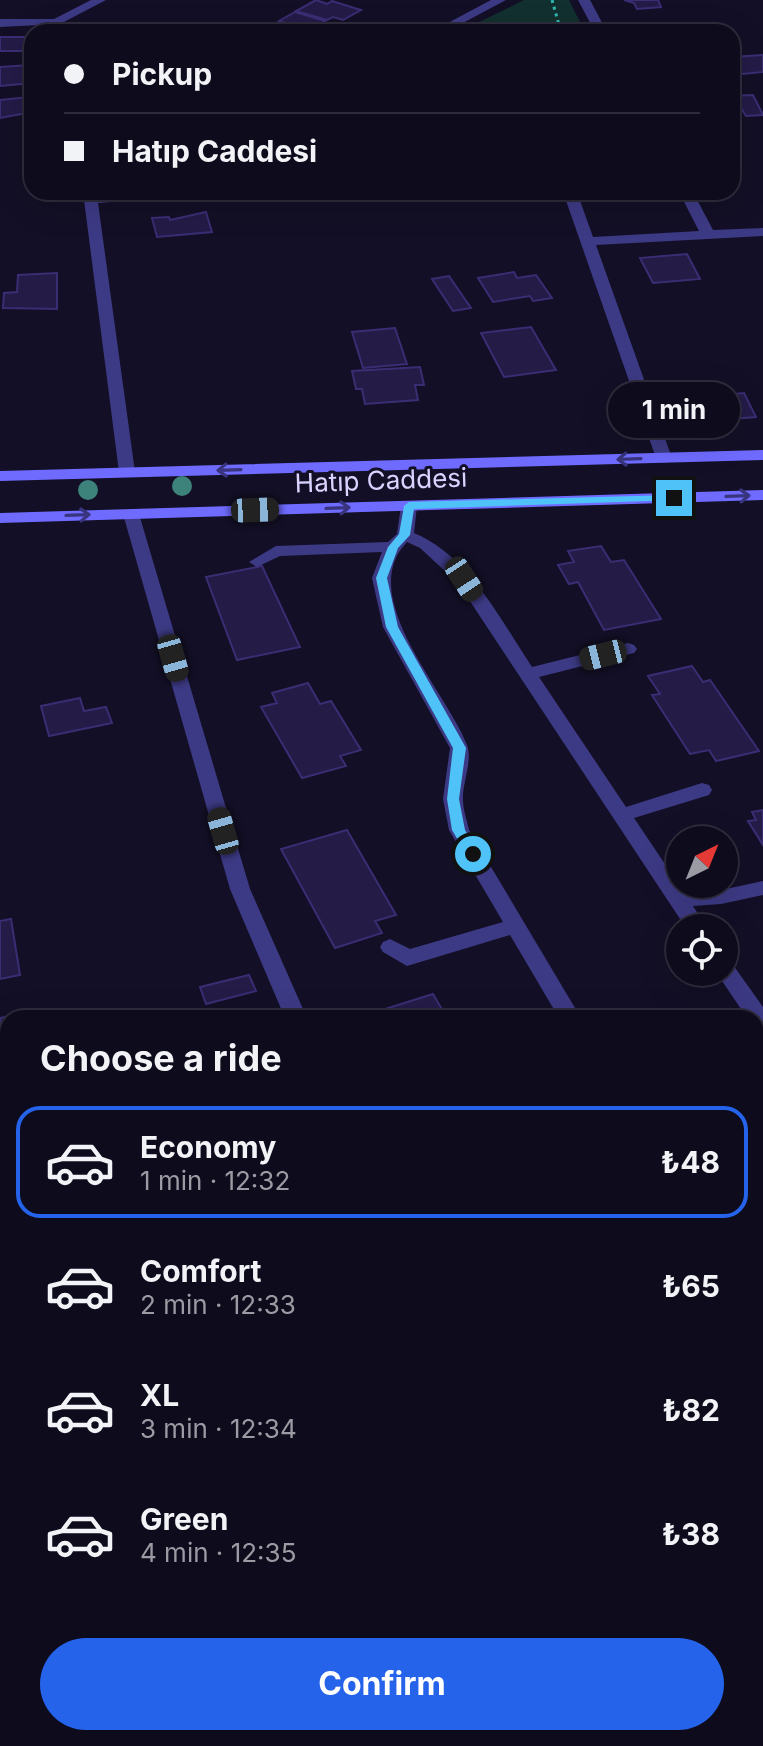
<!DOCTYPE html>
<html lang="en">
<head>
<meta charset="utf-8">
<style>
  :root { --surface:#0e0b1c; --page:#1c1929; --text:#f1f3f6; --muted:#9b9ba3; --line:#2e2b3b; --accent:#2563eb }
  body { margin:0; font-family:Inter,sans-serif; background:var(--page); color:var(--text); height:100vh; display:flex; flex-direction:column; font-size:30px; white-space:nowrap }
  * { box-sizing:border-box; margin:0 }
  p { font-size:26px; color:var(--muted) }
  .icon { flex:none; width:44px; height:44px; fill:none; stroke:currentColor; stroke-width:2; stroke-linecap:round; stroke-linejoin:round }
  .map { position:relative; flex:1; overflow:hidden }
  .sheet { position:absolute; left:0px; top:1010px; width:764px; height:736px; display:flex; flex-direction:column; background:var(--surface); border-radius:24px 24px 0 0; box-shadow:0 8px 32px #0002,0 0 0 2px var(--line) }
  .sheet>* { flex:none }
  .guide { position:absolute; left:24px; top:24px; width:716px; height:176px; border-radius:24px; box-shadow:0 8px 32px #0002,0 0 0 2px var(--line); display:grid; align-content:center; height:176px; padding:0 40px; background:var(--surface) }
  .needle { width:52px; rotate:43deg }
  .tools { position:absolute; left:666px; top:826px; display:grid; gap:16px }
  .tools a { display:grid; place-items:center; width:72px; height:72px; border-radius:50%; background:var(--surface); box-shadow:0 8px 32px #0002,0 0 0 2px var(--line); font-size:40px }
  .end { position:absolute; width:36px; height:36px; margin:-18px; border:10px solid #4fc3f7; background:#111; box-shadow:0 0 0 4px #111 }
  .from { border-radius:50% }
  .bubble { position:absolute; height:56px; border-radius:28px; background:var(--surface); box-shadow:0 8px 32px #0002,0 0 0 2px var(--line); font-size:26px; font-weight:700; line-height:56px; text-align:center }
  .car { position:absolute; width:24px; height:48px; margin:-24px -12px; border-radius:10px; box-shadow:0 0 6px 2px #0007; background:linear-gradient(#222 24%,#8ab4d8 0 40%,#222 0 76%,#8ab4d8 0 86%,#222 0) }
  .guide b { display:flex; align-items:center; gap:28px; height:76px; font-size:30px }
  .guide b+b { border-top:2px solid var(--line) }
  .guide i { width:20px; height:20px; background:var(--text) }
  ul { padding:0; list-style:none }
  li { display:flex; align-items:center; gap:24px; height:112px; margin:0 16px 12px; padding:0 24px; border:4px solid transparent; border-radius:24px }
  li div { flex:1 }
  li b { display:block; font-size:30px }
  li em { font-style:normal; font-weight:700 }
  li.current { border-color:var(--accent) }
  li>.icon { width:72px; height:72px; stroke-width:1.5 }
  h2 { padding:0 40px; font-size:36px; line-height:96px }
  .button { display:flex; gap:16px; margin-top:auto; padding:16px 40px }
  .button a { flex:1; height:92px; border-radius:48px; background:var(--accent); color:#fff; font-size:32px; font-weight:700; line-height:92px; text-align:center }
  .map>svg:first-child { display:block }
  .green { fill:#12302f }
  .building { fill:#241b47; stroke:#3b2d73; stroke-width:2 }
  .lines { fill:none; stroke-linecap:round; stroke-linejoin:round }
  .path { stroke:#2fb8b0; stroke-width:3; stroke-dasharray:3 4; stroke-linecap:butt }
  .street { fill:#3d3a85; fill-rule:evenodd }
  .secondary { fill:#6f6bff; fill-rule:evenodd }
  .tree { fill:#3d827b }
  .oneway { stroke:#38347d }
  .route { fill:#4fc3f7 }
  .labels { text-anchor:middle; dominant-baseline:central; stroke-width:6; stroke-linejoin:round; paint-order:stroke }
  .street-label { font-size:26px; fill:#d9d4ff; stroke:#130f26 }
</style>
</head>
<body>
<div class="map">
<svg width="763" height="1746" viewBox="0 0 763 1746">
  <rect width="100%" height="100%" fill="#130f26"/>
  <!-- green -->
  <path class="green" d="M524 0H569L585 32H459Z"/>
  <!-- building -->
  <path class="building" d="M316 0 327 4 332 1 361 10 343 20 333 17 327 20 296 11Z
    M624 0H658L661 7 637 9 634 3Z
    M295 12 325 21 309 30 279 21Z
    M674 26 696 27 699 32H646L644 29Z
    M0 37H26L23 51H0Z
    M763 55V72L732 75V57Z
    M29 65 32 83 0 86V67Z
    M753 95 763 115 746 116 738 103 732 104V96Z
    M28 97 32 112 0 118V100Z
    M206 212 212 232 157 237 152 218 169 217 170 220Z
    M687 254 700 279 653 283 640 258Z
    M514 272 517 278 536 275 552 298 533 301 530 296 493 302 478 278Z
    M57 273V309L3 308 4 293 17 292 18 275Z
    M449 276 471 308 453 311 432 279Z
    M531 327 556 370 504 377 481 333Z
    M395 328 407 364 363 368 352 332Z
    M420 367 424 385H415L418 400 365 404 362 389H356L352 371Z
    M744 393 756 417 680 423 670 400Z
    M601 546 611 562 624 560 661 619 604 630 578 582 569 584 558 565 574 562 568 551Z
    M262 566 300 647 237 660 206 577Z
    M692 666 703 682 710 680 759 751 716 761 709 750 690 754 652 695 660 694 648 676Z
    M308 683 320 704 331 701 361 750 340 756 346 766 302 778 261 707 277 703 272 693Z
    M80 698 84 711 106 707 112 723 49 736 41 706Z
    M763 810V845L748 821 756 820 752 812Z
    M347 830 396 915 375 921 382 933 335 948 281 849Z
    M11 919 20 975 0 979V921Z
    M249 975 256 991 206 1004 200 987Z
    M433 994 447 1018 363 1016Z
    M36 1011 37 1018H8V1079L0 1081V1018Z
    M8 1119V1194L0 1197V1122Z
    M214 1738H318L323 1746H219Z
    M524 1738H578L583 1746H510Z"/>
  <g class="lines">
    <!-- path -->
    <path class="path" d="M552 0 561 32"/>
    <!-- street -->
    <path class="street" d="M91 0H106L60 24 0 27V19H54Z
      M491 0H506L446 32H431Z
      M578 0H590L607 32H595Z
      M83 192H97V195L199 192 192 196 98 203 135 472 127 477 119 472Z
      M563 192H577L593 237 699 231 679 192H693L713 230 763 228V236L596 245 672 458 670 461 664 463 656 458Z
      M409 501 417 506 414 533C469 556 500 619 532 667L628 643 634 645 637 649 634 653 539 677 626 807 702 783 709 785 712 790 709 795 634 818 683 891 721 890 763 881V895L721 904 693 906 707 928H686L458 583 420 548 407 542C354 596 448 693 467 745 473 761 462 783 463 800 463 810 467 820 469 830L581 1018H559L510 935 407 966 383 952 380 947 383 942 390 939 410 949 503 922 449 830 443 799 450 748 383 627 372 578 382 552 280 556 257 567 249 562 276 546 388 542 397 534 401 506Z
      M131 509 139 514 250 889 307 1018H285L230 889 123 514Z
      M724 960 731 962 763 1007V1032L756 1030V1018H747L716 972H724Z
      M0 1701 8 1704V1738H20L11 1746 0 1744Z
      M675 1738H706L709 1746H678Z"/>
    <!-- secondary -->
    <path class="secondary" d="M763 450V460L0 481V471Z
      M763 490V500L0 523V513Z
      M763 1304V1326L756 1329V1307Z
      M8 1574V1600L0 1603V1577Z"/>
  </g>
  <!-- trees -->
  <g class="tree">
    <circle cx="182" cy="486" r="10"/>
    <circle cx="88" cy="490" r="10"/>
  </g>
  <!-- one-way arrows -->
  <defs><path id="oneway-shaft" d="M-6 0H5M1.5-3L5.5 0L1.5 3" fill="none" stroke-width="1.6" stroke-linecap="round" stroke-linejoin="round" transform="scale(2)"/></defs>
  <g class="oneway">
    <use href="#oneway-shaft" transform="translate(629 459) rotate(178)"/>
    <use href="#oneway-shaft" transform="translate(229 470) rotate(178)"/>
    <use href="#oneway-shaft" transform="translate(738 496) rotate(-2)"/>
    <use href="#oneway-shaft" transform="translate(338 508) rotate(-2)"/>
    <use href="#oneway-shaft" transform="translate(78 515) rotate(-2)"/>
  </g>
  <!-- route -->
  <path class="route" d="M674 495 678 500 414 509 410 535 398 548 387 578 398 627 466 748 459 799 465 830 479 854 468 857 452 830 447 799 453 748 386 627 376 578 388 547 399 534 404 506 409 502Z"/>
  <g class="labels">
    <!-- street labels -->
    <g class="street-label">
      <text transform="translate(381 480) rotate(-2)">Hatıp Caddesi</text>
    </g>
  </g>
</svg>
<div class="tools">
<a><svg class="needle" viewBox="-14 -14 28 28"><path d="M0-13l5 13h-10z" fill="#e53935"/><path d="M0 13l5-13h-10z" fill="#9b9ba3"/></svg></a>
<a><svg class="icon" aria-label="locate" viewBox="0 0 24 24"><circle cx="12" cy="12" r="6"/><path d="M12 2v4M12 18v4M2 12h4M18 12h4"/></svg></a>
</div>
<i class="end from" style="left:473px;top:854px"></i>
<i class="end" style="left:674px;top:498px"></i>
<div class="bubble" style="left:608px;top:382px;width:132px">1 min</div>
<i class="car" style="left:255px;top:510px;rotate:88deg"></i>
<i class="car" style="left:464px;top:579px;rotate:147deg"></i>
<i class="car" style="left:603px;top:655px;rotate:256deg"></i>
<i class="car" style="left:173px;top:658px;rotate:164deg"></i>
<i class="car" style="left:223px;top:831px;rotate:344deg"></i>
<div class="guide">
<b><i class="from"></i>Pickup</b>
<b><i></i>Hatıp Caddesi</b>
</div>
<section class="sheet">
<h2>Choose a ride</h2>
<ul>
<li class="current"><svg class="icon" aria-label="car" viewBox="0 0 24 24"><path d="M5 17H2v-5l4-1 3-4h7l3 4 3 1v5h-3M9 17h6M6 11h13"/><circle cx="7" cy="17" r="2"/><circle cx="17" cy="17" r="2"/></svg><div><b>Economy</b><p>1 min · 12:32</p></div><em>₺48</em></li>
<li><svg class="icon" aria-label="car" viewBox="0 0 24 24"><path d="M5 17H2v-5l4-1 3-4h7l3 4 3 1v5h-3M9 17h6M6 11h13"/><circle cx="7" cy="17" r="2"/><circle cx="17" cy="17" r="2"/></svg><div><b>Comfort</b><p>2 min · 12:33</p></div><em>₺65</em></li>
<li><svg class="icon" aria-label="car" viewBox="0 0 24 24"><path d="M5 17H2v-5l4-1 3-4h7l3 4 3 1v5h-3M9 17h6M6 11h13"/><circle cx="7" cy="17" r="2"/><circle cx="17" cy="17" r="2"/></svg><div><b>XL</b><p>3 min · 12:34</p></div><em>₺82</em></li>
<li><svg class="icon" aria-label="car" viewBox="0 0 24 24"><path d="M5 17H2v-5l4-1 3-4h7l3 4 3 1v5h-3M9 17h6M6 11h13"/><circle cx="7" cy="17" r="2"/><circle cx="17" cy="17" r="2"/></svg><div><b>Green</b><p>4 min · 12:35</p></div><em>₺38</em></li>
</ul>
<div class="button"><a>Confirm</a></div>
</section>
</div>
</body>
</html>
